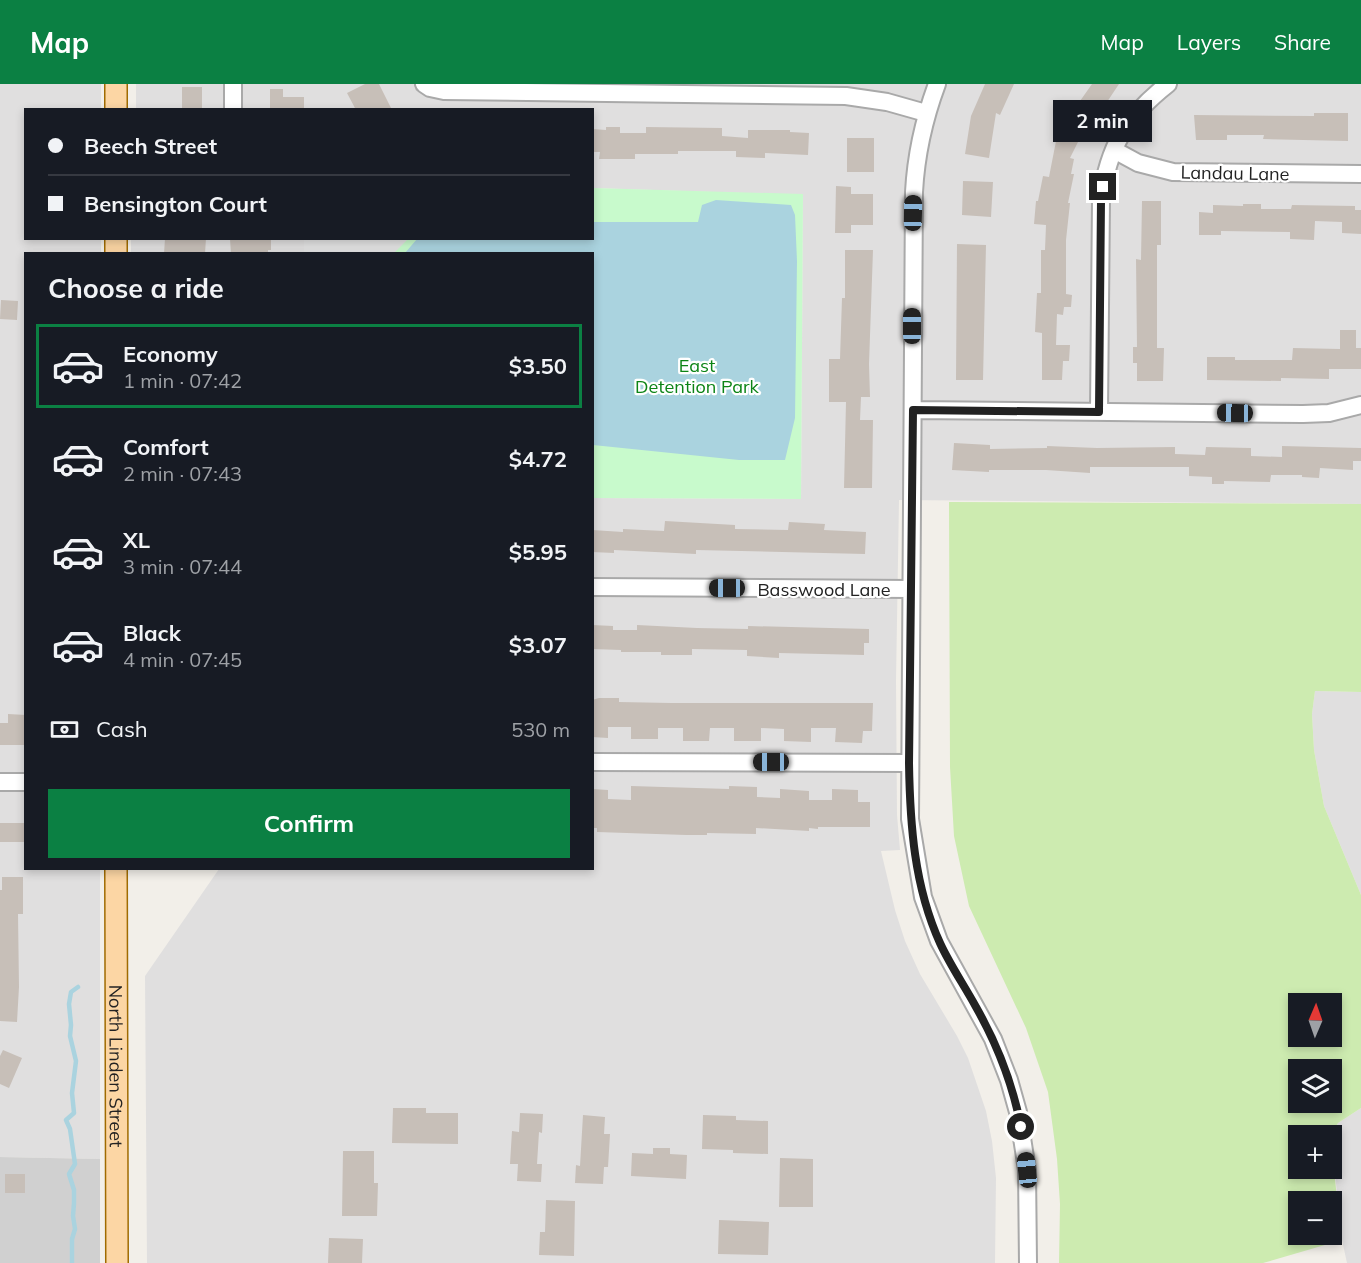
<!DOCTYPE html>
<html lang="en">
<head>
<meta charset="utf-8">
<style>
  :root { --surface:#171b24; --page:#242831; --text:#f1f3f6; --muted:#9ea1a6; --line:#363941; --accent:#0b8043 }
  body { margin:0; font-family:Mulish,sans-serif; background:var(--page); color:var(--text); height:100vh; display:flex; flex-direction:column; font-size:22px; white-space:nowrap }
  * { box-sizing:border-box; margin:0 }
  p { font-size:20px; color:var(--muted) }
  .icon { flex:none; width:33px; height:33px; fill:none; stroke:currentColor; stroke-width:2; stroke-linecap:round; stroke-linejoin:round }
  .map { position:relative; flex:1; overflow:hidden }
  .details { position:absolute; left:24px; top:168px; width:570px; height:618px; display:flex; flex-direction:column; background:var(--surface); border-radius:0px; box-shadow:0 3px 9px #0003 }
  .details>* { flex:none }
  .hud { position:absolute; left:24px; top:24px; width:570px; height:132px; border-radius:0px; box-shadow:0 3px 9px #0003; display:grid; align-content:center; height:132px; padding:0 24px; background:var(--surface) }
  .needle { width:39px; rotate:2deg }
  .controls { position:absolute; left:1288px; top:909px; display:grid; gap:12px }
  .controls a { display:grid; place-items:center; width:54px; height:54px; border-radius:0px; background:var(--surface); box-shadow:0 3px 9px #0003; font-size:30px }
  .end { position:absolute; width:27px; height:27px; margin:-14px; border:8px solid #222; background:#fff; box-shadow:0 0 0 3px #fff }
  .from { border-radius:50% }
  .bubble { position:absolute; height:42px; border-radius:0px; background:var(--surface); box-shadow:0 3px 9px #0003; font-size:20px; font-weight:700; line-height:42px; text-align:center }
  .car { position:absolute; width:18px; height:36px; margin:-18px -9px; border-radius:8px; box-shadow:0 0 4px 2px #0007; background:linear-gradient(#222 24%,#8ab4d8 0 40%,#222 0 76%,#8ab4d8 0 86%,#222 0) }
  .hud b { display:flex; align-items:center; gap:21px; height:57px; font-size:22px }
  .hud b+b { border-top:2px solid var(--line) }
  .hud i { width:15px; height:15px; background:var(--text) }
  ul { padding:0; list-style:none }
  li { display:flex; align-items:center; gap:18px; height:84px; margin:0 12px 9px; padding:0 12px; border:3px solid transparent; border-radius:0px }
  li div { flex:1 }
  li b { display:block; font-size:22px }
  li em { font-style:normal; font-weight:700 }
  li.active { border-color:var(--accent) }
  li>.icon { width:54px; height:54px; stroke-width:1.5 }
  h2 { padding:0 24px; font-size:27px; line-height:72px }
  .pay { display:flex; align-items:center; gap:15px; height:66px; padding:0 24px; font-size:22px }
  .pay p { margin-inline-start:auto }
  .action { display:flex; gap:12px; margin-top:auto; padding:12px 24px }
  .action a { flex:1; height:69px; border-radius:0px; background:var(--accent); color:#fff; font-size:24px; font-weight:700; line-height:69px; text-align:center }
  header { display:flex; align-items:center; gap:36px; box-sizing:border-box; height:84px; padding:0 30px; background:var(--accent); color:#fff }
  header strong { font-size:28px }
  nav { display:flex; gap:33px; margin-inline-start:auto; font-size:21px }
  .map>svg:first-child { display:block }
  .residential { fill:#e0dfdf }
  .religious { fill:#d0d0d0 }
  .grass { fill:#cdebb0; fill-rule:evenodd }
  .park { fill:#c8facc }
  .parking { fill:#e2e2e2 }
  .water { fill:#aad3df }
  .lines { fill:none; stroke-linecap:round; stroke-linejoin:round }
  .stream { stroke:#aad3df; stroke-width:4.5 }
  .building { fill:#c7bfb8 }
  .minor-casing { stroke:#a9a9a9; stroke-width:20 }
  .major-casing { stroke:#a06b00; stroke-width:24 }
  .minor { stroke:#fff; stroke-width:16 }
  .major { stroke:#fcd6a4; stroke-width:21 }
  .route { stroke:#222; stroke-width:8 }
  .labels { text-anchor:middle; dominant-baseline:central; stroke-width:4.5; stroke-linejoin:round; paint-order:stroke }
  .street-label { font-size:18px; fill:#222; stroke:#fff }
  .park-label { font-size:18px; fill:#0c8416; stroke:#fff }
</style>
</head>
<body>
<header>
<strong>Map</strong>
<nav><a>Map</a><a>Layers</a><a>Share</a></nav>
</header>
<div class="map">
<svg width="1361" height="1179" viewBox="0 0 1361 1179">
  <rect width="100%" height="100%" fill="#f2efe9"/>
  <!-- residential -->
  <path class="residential" d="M0 0H101V25L26 26V154L101 155V169L26 170V784L100 785V1075L0 1073Z
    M136 0H1361V420L899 416 896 597 897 731 900 766 881 767 895 826 905 857 920 890 957 952 968 974 986 1027 992 1057 996 1094 995 1179H147L145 892 219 785 592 784 593 414 801 415 803 111 593 104 592 26H136Z
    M131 155H304V169H131Z
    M1315 607 1361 608V811L1324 722 1314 666 1312 630Z
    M1361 1024V1179H1347L1342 1156 1331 1052 1338 1039Z"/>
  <!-- religious -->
  <path class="religious" d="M0 1073 100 1075V1179H0Z"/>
  <!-- grass -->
  <path class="grass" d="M949 418 1361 420V608L1315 607 1312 630 1314 666 1324 722 1361 811V1024L1338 1039 1331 1051 1299 1052V1084H1332V1070L1342 1156 1263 1179H1059L1060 1120 1057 1075 1048 1008 1026 944 969 822 954 752 950 683ZM1299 920H1332V952H1299ZM1299 986H1332V1018H1299ZM1299 1118H1332V1150H1299Z"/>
  <!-- park -->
  <path class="park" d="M593 104 803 110 801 415 593 414 592 170H304V155L592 154Z"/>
  <!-- parking -->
  <path class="parking" d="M304 155V154L408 155 393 170 304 169Z"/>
  <!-- water -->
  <path class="water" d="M716 116 791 121 795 131 797 177 795 334 785 376H739L593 361 592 170 405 169 417 155 592 154 593 138H698L702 121Z"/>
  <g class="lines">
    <!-- stream -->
    <path class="stream" d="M72 1179V1155L75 1145 73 1132 74 1119V1106L69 1090 75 1080 70 1045 66 1036 74 1029 72 1009 76 977 70 952 71 941 69 920 71 908 78 903"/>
  </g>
  <!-- building -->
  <path class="building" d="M365 0H379L392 26H356L347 9Z
    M985 0H1014L1000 31 996 29 989 74 965 70 971 32Z
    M1092 0H1119L1103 24 1097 20 1070 74 1074 75 1071 90H1074L1068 119H1070L1066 156V210L1072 211 1071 223H1064L1063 231 1057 230 1056 261H1070L1069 277H1063L1062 296H1042V249L1035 248 1037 209H1041V166H1045L1046 141 1034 140 1036 117H1038L1043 92 1049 93 1057 52 1065 38 1058 34 1063 23 1073 27Z
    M182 3H202V26H182Z
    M270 5H283V13H304V26H270Z
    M1314 29H1348V57L1263 55 1264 51H1227V56H1196L1194 31 1314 32Z
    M606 43H620V49H646V43L722 44V52L748 54V46H790V48L809 49 808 71 765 69V74L736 73V67H678V70H635V75H599L600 68H592V45L606 46Z
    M847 54H874V88H847Z
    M963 97 993 98 991 133 962 131Z
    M836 102 851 103V110H873V141H851V149H835Z
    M1142 117H1161V161H1157V264H1164L1163 297H1137V279H1133V263H1137L1136 175 1141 176Z
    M1243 120H1261V125H1291L1292 121 1355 122V126H1361V150L1342 149V138L1315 137 1314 156 1290 155V148L1221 147V151H1199V128L1213 129V121L1243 122Z
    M165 154H206L205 170H164Z
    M230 155H271V166H268V170H231Z
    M957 160 986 161 983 296H956Z
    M845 166H873L869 280 870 313H861L860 336H873L872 404H844L846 318H829V275H840L842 214H845Z
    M1 216 18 217 17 236 0 235Z
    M1340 246H1356V264H1361V285H1329V295L1281 294V297L1207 296V273H1235V276H1292L1293 264 1340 265Z
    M954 359 990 361V365L1047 364V362L1097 364 1175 363V370L1205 371 1206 363 1251 364V372L1282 373V362L1361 364V377H1353V386L1320 384 1319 394 1302 393V391H1271L1270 398 1224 397V400H1212V393L1189 392V383H1090V389L1046 386H989V388L952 386Z
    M665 437 735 441V445L788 446 789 438 825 440 824 446 866 448 865 470 696 466V470L614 466V469L592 468V446L623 448V445L664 447Z
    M592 541 613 542V546H637V541L697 544 748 545V542L869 545V559H864V571L779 569V574L747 572V566L692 565V571H661V568H621V566L592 565Z
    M599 614H619V618L671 619H873L872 647H863L862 659 835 658 836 644H811V658L784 657V645L761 644V657H734V644H710L709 657H683V644H658V655H631V643H608V654L592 653V616Z
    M8 630 26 631V661H0V639H8Z
    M631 702 729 705V702L757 703V713L780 714V705L809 707V716H832V705L858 706V718H870V743H818V745L809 744V747L756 744V750L707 749V751H686L597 748V744H592V705L608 706V715L631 716Z
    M0 739H26V758H0Z
    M2 793H23V830H18L19 903 17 938 0 937V806H2Z
    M3 966 22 974 9 1004 0 1000V972Z
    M393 1024H426V1029H458V1060L392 1059Z
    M520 1029 543 1030 542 1049 539 1048 537 1080H542L541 1098 517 1097 518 1080H510L512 1047 519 1048Z
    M583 1031 605 1033 604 1050H610L608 1083H604L603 1100 575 1099 576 1081 580 1082Z
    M703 1031 736 1032V1036L768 1037V1070L733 1069V1066L702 1065Z
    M653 1064H670V1070L687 1071 686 1095 631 1092 632 1069 653 1070Z
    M343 1067H374V1099H378L377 1132H342Z
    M780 1074 813 1075V1123H779Z
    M5 1090H25V1109H5Z
    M546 1116 575 1117 574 1172 539 1171 540 1148H545Z
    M719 1136 769 1138 768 1171 718 1170Z
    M329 1154 363 1155 362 1179H328Z"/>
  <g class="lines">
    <defs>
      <path id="minor" d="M424 0 430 4 444 7 846 12 887 18 926 29
        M937 0C924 35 916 71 914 108L910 735 923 813 939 857 993 955 1009 996 1018 1028 1027 1086 1028 1179
        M233 26V0
        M1114 66 1138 79 1173 88 1361 90
        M913 326 1303 330 1329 329 1361 321
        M1099 328 1101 116C1108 63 1126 33 1168 0
        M592 503 911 505
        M592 678 909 679
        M0 698H26"/>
      <g id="major">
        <path d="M116 26V0"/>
        <path d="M116 170V154"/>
        <path id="s1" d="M116 784 117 1179"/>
      </g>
    </defs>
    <!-- minor casing -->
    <use href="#minor" class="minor-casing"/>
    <!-- major casing -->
    <use href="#major" class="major-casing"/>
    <!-- minor -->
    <use href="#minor" class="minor"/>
    <!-- major -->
    <use href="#major" class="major"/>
  </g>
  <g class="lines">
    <!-- route -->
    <path class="route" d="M1021 1043C1013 1001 997 960 976 923 964 901 950 881 940 859 914 802 910 740 909 679L913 326 1099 328 1101 116 1103 103"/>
  </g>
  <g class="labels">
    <!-- street labels -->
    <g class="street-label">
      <text transform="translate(1235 89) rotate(1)">Landau Lane</text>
      <text x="824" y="505">Basswood Lane</text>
      <text stroke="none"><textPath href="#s1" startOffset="198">North Linden Street</textPath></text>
    </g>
    <!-- park labels -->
    <g class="park-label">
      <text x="697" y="281">East<tspan x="697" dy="21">Detention Park</tspan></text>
    </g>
  </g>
</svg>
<div class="controls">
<a><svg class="needle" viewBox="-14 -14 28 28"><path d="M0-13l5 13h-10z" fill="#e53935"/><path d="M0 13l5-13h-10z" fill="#9ea1a6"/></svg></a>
<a><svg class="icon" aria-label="layers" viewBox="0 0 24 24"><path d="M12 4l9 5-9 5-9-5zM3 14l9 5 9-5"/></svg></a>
<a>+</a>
<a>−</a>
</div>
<i class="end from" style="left:1021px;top:1043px"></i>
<i class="end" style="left:1103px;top:103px"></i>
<div class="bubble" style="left:1053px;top:16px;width:99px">2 min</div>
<i class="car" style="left:913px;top:129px;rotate:1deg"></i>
<i class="car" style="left:912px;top:242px;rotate:0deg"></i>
<i class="car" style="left:1235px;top:329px;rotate:271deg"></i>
<i class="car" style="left:727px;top:504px;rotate:270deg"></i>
<i class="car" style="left:771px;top:678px;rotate:270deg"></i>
<i class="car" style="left:1027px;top:1086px;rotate:354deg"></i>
<div class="hud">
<b><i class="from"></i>Beech Street</b>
<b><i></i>Bensington Court</b>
</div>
<section class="details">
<h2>Choose a ride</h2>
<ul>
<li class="active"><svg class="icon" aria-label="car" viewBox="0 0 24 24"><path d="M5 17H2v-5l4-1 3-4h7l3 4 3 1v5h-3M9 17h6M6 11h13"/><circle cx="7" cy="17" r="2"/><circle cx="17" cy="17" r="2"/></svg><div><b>Economy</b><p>1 min · 07:42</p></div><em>$3.50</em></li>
<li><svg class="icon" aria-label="car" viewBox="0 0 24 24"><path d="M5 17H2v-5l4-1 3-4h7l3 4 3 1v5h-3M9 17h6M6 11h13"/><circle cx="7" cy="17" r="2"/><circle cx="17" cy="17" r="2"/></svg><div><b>Comfort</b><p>2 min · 07:43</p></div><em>$4.72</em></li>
<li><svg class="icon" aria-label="car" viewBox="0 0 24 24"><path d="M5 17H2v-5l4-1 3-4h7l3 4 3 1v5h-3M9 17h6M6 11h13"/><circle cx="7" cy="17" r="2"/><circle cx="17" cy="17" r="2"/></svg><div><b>XL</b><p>3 min · 07:44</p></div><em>$5.95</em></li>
<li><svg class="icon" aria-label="car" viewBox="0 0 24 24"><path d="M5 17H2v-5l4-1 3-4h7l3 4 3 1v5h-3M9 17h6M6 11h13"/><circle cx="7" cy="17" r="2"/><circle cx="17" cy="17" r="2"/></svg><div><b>Black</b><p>4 min · 07:45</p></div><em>$3.07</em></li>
</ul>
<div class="pay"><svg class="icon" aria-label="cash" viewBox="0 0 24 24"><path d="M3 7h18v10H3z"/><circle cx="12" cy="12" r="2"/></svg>Cash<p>530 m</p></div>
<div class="action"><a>Confirm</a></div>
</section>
</div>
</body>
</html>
